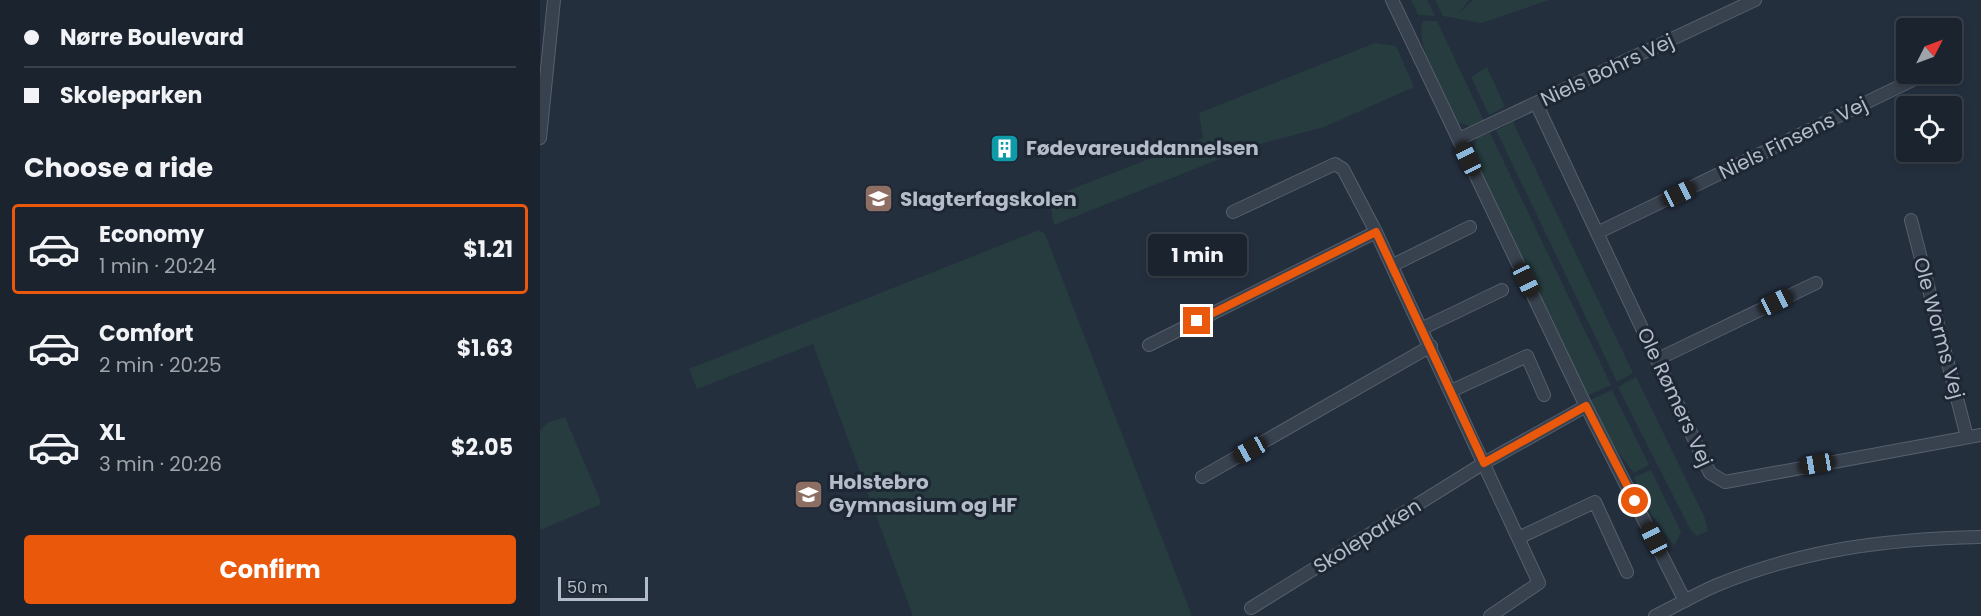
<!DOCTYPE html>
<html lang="en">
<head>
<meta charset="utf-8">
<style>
  :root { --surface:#1b232e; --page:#282f3a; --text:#f1f3f6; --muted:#a0a4aa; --line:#39404a; --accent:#ea580c }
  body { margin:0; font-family:Poppins,sans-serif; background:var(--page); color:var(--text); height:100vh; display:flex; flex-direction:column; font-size:22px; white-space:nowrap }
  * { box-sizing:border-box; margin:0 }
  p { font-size:20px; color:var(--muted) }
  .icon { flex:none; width:33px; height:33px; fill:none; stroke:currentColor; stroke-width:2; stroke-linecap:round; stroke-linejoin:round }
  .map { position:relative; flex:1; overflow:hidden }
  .panel { display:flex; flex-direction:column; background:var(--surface); width:540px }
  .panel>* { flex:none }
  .banner { display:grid; align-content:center; height:132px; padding:0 24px; background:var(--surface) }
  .needle { width:39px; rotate:48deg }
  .fabs { position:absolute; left:1356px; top:18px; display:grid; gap:12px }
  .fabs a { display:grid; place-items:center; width:66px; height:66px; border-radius:6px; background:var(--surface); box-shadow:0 3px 9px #0003,0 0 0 2px var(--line); font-size:30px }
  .scale { position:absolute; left:18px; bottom:15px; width:90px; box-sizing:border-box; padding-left:6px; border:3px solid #b4bcc9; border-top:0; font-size:16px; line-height:21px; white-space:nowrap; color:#b4bcc9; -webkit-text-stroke:4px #1d2633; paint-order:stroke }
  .end { position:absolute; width:27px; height:27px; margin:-14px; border:8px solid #ea580c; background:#fff; box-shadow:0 0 0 3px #fff }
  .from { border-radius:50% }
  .bubble { position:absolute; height:42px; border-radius:6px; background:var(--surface); box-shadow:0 3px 9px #0003,0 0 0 2px var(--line); font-size:20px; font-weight:700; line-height:42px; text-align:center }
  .car { position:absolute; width:18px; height:36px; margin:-18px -9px; border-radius:8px; box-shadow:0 0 4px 2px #0007; background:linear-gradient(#222 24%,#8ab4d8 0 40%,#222 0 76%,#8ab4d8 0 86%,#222 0) }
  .banner b { display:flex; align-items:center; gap:21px; height:57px; font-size:22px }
  .banner b+b { border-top:2px solid var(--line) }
  .banner i { width:15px; height:15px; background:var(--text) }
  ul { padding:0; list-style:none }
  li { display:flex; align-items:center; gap:18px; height:90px; margin:0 12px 9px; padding:0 12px; border:3px solid transparent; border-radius:6px }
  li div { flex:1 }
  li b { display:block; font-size:22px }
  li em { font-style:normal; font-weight:700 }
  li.selected { border-color:var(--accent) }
  li>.icon { width:54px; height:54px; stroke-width:1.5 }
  h2 { padding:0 24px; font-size:27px; line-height:72px }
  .primary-button { display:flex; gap:12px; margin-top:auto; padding:12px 24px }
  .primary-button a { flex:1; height:69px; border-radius:6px; background:var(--accent); color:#fff; font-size:24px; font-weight:700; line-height:69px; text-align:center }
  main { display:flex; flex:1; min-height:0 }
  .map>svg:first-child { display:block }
  .green { fill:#263c3f }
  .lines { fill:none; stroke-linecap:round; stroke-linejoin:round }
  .minor-casing { stroke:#565f6c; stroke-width:14 }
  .minor { stroke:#38414e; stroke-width:12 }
  .route { stroke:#ea580c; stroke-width:8 }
  .labels { text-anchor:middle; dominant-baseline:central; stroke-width:6; stroke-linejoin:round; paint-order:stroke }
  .street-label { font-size:20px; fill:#b4bcc9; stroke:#1d2633 }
  .poi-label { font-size:20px; font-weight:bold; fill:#b4bcc9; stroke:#1d2633; text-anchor:start }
</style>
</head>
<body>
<main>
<section class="panel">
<div class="banner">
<b><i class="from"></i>Nørre Boulevard</b>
<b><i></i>Skoleparken</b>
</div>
<h2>Choose a ride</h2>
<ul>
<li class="selected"><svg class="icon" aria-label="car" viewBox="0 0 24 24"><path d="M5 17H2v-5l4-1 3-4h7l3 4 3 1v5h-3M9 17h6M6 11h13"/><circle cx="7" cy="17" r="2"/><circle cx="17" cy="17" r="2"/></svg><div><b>Economy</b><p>1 min · 20:24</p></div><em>$1.21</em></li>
<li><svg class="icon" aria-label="car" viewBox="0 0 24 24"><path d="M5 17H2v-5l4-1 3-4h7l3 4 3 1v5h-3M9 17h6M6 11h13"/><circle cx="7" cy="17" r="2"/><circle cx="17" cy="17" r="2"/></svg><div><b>Comfort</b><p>2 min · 20:25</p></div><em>$1.63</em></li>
<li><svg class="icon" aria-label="car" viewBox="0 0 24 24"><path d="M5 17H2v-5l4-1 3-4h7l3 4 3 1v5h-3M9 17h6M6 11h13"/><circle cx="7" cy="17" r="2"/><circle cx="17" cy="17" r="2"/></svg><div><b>XL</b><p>3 min · 20:26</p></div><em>$2.05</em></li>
</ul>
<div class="primary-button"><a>Confirm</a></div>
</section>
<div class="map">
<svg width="1441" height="616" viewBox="0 0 1441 616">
  <rect width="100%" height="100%" fill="#242f3e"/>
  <!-- green -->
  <path class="green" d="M871 0H887L895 16 878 15Z
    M895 0H929L917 15 933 0H1009L942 23 903 16Z
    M883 21H897L944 121 931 127 918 122C908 100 873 44 883 21Z
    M835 43 856 46 874 87 784 127 712 146 514 225 509 198 663 138 659 113Z
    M947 67 965 107 949 115 931 77Z
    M973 122 1093 373 1077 382 956 130Z
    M950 133 1071 385 1049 395H1047L932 153 937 138Z
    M499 230 505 234 652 616H373L273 344 157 389 149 369Z
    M1096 377 1164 516 1168 531 1157 536 1150 529 1078 387Z
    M1072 390 1109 465 1094 473 1070 442 1050 400Z
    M25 417 61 502 59 505 0 530V431L7 423Z
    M1111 470 1141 532 1134 546 1110 512 1094 477Z"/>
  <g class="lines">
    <defs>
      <path id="minor" d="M852 0 1043 400 1145 601
        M996 103 1170 473 1185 482 1441 435
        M0 138 14 0
        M919 139 1215 0
        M693 212 795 164 803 169 836 232
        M1371 220 1427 437
        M1057 233 1383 75
        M853 265 930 227
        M883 328 962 290
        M609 345 836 232 999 583 950 616
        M1118 359 1276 283
        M911 391 987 356 1004 395
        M662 477 891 346
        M978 538 1055 502 1087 572
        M711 608 944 463 1046 406
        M1115 616C1136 606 1156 594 1177 585 1265 549 1347 539 1441 537"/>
    </defs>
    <!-- minor casing -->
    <use href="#minor" class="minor-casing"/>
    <!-- minor -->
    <use href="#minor" class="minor"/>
  </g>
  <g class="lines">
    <!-- route -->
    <path class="route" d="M657 321 836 232 944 463 1046 406 1095 501"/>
  </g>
  <!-- icons -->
  <defs>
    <symbol id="building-square" viewBox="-11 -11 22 22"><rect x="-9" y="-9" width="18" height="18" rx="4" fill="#0f9aa8" stroke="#1d2633"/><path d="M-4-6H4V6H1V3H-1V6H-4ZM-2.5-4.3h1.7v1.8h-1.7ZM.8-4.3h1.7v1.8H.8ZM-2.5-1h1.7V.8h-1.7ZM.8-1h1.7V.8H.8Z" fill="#fff"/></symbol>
    <symbol id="school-square" viewBox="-11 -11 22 22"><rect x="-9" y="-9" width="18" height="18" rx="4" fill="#8d6e63" stroke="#1d2633"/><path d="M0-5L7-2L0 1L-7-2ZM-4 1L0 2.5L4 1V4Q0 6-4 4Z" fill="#fff"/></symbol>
  </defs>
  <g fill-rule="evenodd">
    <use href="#building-square" x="448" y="132" width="33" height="33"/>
    <use href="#school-square" x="322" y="182" width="33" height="33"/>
    <use href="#school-square" x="252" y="478" width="33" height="33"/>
  </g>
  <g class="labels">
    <!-- street labels -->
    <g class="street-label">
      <text transform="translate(1067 70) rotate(-25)">Niels Bohrs Vej</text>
      <text transform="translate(1253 138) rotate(-26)">Niels Finsens Vej</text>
      <text transform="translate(1399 328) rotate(75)">Ole Worms Vej</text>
      <text transform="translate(1135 397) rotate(65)">Ole Rømers Vej</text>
      <text transform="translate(827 536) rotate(-32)">Skoleparken</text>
    </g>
    <!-- poi labels -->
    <g class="poi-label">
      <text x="486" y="148">Fødevareuddannelsen</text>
      <text x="360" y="199">Slagterfagskolen</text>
      <text x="289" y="482">Holstebro<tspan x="289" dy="23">Gymnasium og HF</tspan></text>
    </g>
  </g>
</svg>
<div class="fabs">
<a><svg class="needle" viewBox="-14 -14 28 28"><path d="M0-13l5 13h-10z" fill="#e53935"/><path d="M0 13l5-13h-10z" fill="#a0a4aa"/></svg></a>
<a><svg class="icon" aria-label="locate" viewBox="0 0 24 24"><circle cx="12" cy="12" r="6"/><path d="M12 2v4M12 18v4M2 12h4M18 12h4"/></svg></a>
</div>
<div class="scale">50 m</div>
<i class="end from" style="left:1095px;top:501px"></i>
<i class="end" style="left:657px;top:321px"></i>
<div class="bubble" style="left:608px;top:234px;width:99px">1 min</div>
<i class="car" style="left:928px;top:159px;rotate:334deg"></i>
<i class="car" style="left:1139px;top:194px;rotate:64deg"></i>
<i class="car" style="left:986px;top:280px;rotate:155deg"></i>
<i class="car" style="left:1236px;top:302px;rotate:64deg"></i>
<i class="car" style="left:710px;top:450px;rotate:241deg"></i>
<i class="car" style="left:1277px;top:464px;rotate:260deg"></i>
<i class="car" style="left:1114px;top:539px;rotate:333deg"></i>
</div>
</main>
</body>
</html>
